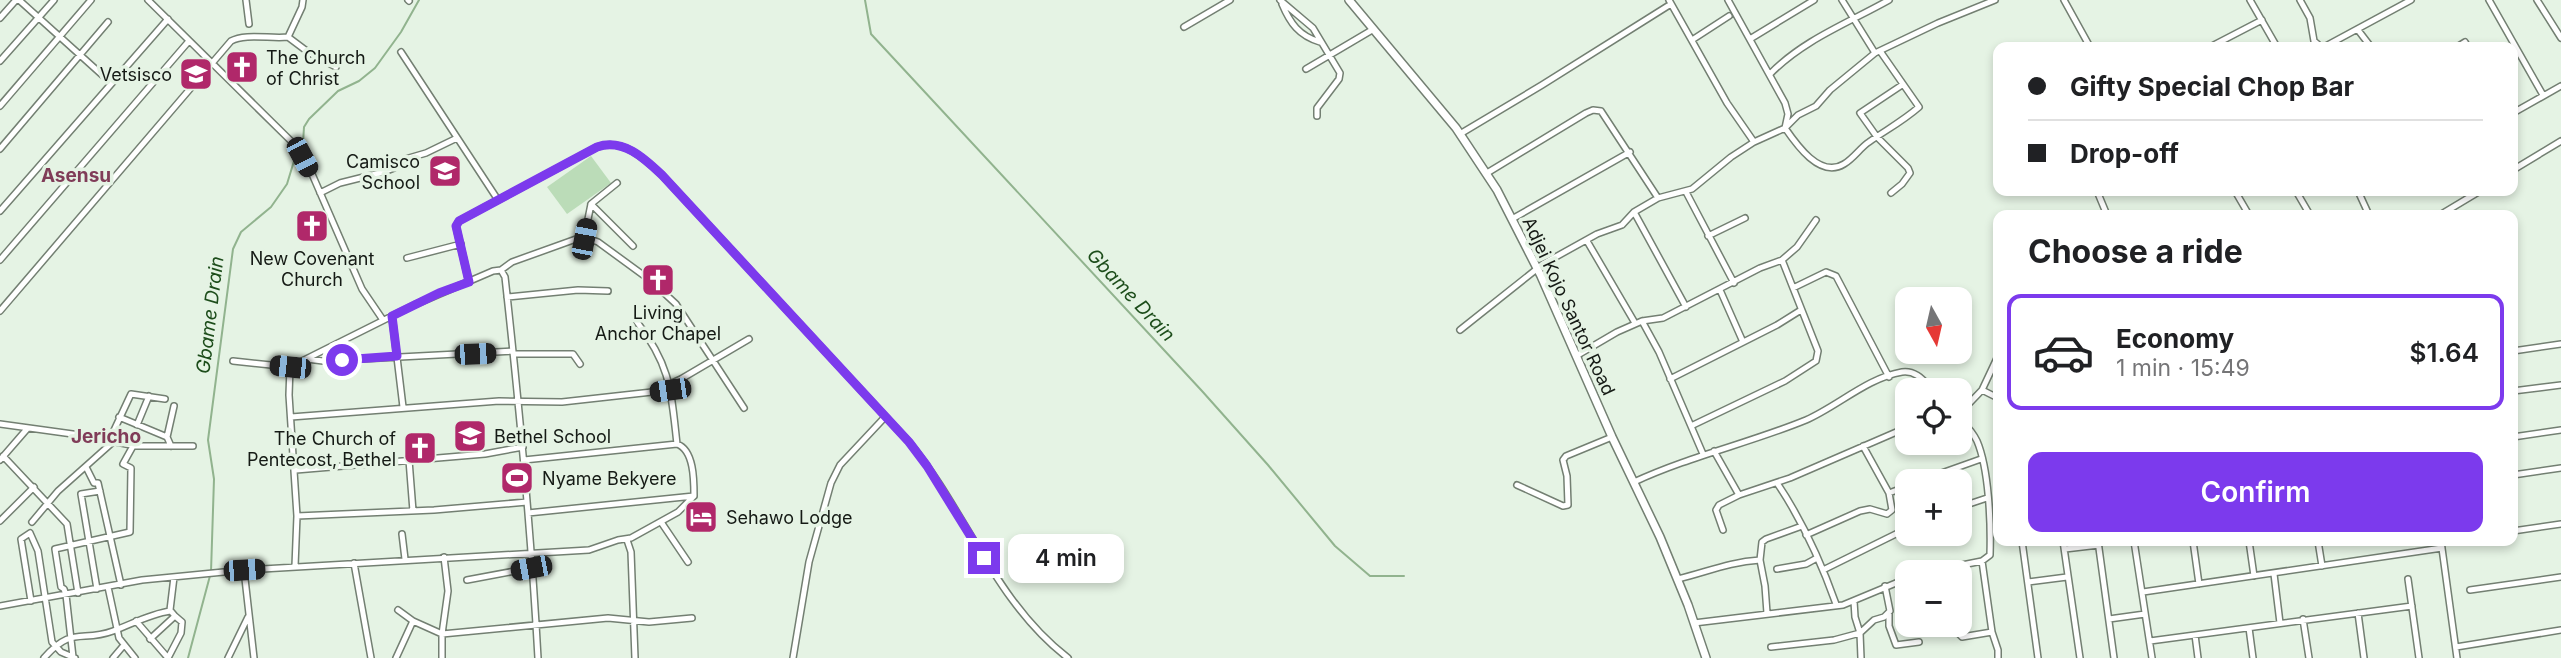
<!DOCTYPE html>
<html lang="en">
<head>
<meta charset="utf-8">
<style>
  :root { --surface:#fff; --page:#f2f2f2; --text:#202124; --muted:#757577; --line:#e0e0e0; --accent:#7c3aed }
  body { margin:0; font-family:Inter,sans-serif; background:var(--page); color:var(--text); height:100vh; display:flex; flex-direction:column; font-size:26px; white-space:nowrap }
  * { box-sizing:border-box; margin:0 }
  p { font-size:23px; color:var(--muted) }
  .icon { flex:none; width:38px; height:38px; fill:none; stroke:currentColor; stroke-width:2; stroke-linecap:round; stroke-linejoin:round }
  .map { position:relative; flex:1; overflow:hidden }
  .details { position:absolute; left:1993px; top:210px; width:525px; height:336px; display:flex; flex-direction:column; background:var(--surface); border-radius:14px; box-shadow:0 4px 10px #0003 }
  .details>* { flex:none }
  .top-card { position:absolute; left:1993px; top:42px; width:525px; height:154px; border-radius:14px; box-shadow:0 4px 10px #0003; display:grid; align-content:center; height:154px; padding:0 35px; background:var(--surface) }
  .needle { width:46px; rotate:172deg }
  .tools { position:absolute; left:1895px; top:287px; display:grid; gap:14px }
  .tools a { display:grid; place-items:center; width:77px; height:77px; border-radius:14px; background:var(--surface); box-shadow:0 4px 10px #0003; font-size:35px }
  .end { position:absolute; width:32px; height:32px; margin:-16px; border:9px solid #7c3aed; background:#fff; box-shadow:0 0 0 4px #fff }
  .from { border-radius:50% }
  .bubble { position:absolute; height:49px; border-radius:14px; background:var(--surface); box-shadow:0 4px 10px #0003; font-size:23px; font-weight:600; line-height:49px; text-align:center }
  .car { position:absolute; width:21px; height:42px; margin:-21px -10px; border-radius:9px; box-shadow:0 0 5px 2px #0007; background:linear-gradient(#222 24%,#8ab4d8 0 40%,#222 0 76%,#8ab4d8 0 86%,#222 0) }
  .top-card b { display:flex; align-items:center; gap:24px; height:66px; font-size:26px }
  .top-card b+b { border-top:2px solid var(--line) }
  .top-card i { width:18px; height:18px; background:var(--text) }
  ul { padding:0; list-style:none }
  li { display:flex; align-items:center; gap:21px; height:116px; margin:0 14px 10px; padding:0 21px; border:4px solid transparent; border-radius:14px }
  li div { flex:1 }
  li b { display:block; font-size:26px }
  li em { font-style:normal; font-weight:600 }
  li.on { border-color:var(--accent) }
  li>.icon { width:63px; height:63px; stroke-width:1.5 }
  h2 { padding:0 35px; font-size:32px; line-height:84px }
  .action { display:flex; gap:14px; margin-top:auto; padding:14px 35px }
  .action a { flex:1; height:80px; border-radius:14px; background:var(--accent); color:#fff; font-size:28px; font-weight:600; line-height:80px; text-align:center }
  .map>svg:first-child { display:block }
  .green { fill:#bbdcb8 }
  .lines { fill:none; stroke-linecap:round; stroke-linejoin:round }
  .stream { stroke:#91b38e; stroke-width:2 }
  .street-casing { stroke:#737f72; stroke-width:8 }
  .secondary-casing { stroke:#737f72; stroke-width:10 }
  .street { stroke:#fff; stroke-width:5 }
  .secondary { stroke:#fff; stroke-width:7 }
  .route { stroke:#7c3aed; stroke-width:9 }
  .labels { text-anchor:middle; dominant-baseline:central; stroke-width:7; stroke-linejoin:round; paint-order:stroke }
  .poi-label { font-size:18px; fill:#151a15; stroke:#e5f3e4; text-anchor:start }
  .street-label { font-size:18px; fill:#151a15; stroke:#e5f3e4 }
  .neighbourhood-label { font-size:19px; font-weight:bold; fill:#803c58; stroke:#e5f3e4 }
  .water-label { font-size:19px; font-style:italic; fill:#1d4d1b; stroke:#e5f3e4 }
</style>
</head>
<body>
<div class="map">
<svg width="2561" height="658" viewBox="0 0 2561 658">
  <rect width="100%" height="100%" fill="#e5f3e4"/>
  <!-- green -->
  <path class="green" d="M591 156 611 183 567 214 547 187Z"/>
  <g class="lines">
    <!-- stream -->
    <path class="stream" d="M865 0 871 34 1202 391 1268 465 1335 546 1370 576H1404
      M188 658 211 572 214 479 208 440 233 249 241 232 271 207 287 184 294 161 303 143 304 127 309 119 338 91 359 81 375 68 401 32 419 0"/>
    <defs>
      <path id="street" d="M19 0 110 82
        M148 0 291 141 312 174 362 289 383 320
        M246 0 249 24
        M408 0 409 1
        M1280 0 1313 28 1340 73 1339 79 1317 108V116
        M1669 0 1727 103 1754 142
        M1728 0 1785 103 1788 114 1785 128C1796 144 1820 179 1844 164 1854 158 1860 148 1869 142 1886 130 1903 121 1919 107L1880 51
        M1842 0 1875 53
        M2064 0 2090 47
        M2250 0 2277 47
        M2300 0 2310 18 2314 41 2321 47
        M2489 0 2543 95
        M2537 0 2561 38
        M1282 4C1290 23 1299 36 1320 42
        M0 18 16 0
        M1184 27 1230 0
        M2358 30 2371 47
        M288 37 308 52 336 67
        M1750 39 1814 0
        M1692 40 1729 16
        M2210 47 2262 20
        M2324 47 2411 0
        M2457 47 2465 42 2468 47
        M401 52 498 200
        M0 61 54 0
        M1306 69 1372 30
        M1770 74C1803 40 1848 23 1889 0
        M0 106 91 0
        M2513 113 2561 86
        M1460 134 1542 85 1671 4
        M0 149 108 22
        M2513 170 2561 141
        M1487 173 1586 113 1593 110 1601 111 1658 198
        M2097 191 2107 215
        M2235 191 2249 215
        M2296 191 2310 215
        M2358 191 2369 215
        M1686 192 1734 283
        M320 193 340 183 384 172 394 168 402 160 426 153 457 138
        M1891 193 1902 184 1910 173 1908 168 1877 137 1860 113 1902 85
        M591 204 633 246
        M0 211 168 19
        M1634 212 1686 307
        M2440 215 2480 191
        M1512 219 1630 152
        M1708 236 1745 218
        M584 239 591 204 617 183
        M1587 241 1635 323
        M407 258 461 244
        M0 260 189 41
        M501 270 505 277C519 403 531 531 538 658
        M469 282 456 226 459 221 597 147C623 138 644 158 662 175L909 442C966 511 995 602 1068 658
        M1793 288 1826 272 1836 276 1889 377
        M1720 290 1743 342
        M507 297 578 290 608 291
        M0 311 231 41C245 33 271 39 288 37L302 7 303 0
        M392 316 403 407
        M1642 321 1659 352 1703 454
        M637 322C671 366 671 391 677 444
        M1460 330 1543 264 1597 234 1622 225 1634 212 1658 198 1692 189 1731 157 1754 142 1785 128 1798 115 1816 106 1830 90 1875 53 1938 23 1995 0
        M2513 351 2561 344
        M514 354H573L580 364
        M1576 356 1617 332 1642 321 1663 318 1760 268 1782 260 1797 247 1816 220
        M307 359 323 361 513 351
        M233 361 290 367 414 305 493 271 501 270 512 262 576 239H590L598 242 650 280 676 304 744 408
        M290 367 289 395 297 516 295 566
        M1670 379 1777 325 1801 310
        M670 384 681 379 749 339
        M1982 390 1998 398
        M2513 391 2561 385
        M1960 413 1982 390 1998 356
        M119 417 167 437 171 446
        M291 417 499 401 562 402 670 390
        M0 424 87 436 136 446H193
        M137 425 149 396
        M1691 426 1785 381 1816 361 1818 351 1782 260
        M167 437 174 406
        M2513 437 2561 430
        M109 441 131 394 165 399
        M1714 451 1739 495 1790 478 1908 427
        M1997 454H1998
        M3 456 67 524 78 593
        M0 460 27 429
        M409 460 413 511
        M86 467 94 483H98L121 585
        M296 470 485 454 523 447
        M2513 475 2561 468
        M1919 481 1981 459
        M1634 482C1690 456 1750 443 1806 420 1838 406 1867 378 1902 372 1916 370 1924 381 1933 390
        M1777 483C1802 520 1821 562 1836 604
        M1517 485 1563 506 1568 505 1567 476 1563 460 1566 456 1612 437
        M1889 493 1908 486
        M1960 507 1987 498
        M528 513 694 496
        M297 516 434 510 527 502
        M0 521 34 487
        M32 522 58 491 113 442
        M661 522 688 562
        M1723 530 1716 510 1719 505 1739 495
        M2513 531 2561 524
        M402 534 405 559
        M1806 535 1860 511 1870 509 1887 514 1892 510 1889 493 1863 446
        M627 540 631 552 635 658
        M2022 541 2038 658
        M2063 541 2080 658
        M2098 541 2114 658
        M2134 541 2152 658
        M2193 541 2199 584
        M2249 541 2254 576
        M2318 541 2322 566
        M2441 541 2457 658
        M2065 549 2099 545
        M1760 560 1765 586 1767 613
        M1982 561 1992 632 1998 650V658
        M354 563 371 658
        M1777 569 1806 564 1817 558
        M244 570 254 658
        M1823 570 1908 528
        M1927 572 1982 561 1990 555C1991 524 1989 469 1977 441 1973 432 1966 425 1960 419
        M2274 574 2280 623
        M1678 579C1707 572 1729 562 1760 560L1762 542 1766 539 1802 526
        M2408 579 2419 658
        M467 580 531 568
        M2028 582 2067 577
        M108 587 119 638 135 658
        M97 589 81 494 100 491
        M2470 590 2561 577
        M2143 592 2442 548
        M31 601 21 539 30 533 38 551 52 642 61 652 75 658
        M1854 601 1855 617 1860 633 1861 658
        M0 606 142 580 244 570 589 550 618 540 631 538 678 512 694 496C694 480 694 450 677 444L524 460
        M398 610 413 621 442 634 608 618 649 622 692 618
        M2358 613 2364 658
        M1889 614V626L1896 645 1919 642
        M2109 619 2145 614
        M2303 619 2309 658
        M136 621 168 658 181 633 182 622 175 616
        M1694 623 1843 605 1908 578
        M1956 625 1958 633 1962 637 1992 632
        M2249 628 2253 658
        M2195 635 2198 658
        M150 639 175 616 170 610 174 577
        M2150 641 2412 606
        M1771 647 1834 640 1860 633 1874 620 1884 617 1890 611 1885 586
        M2456 647 2561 630
        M73 657 66 595 64 589 61 587 55 549 130 532 131 468 123 464 133 446
        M44 658C73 625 81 643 113 631 132 624 150 614 170 611
        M113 658 124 645
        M228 658 248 617
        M396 658 413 621
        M442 658V634L448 591 444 557
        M793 658 809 562 831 483 840 465 885 417"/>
      <path id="secondary" d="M1349 0 1456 128 1497 190 1541 276 1612 437 1660 537 1688 605 1706 658"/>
    </defs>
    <!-- street casing -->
    <use href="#street" class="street-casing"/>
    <!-- secondary casing -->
    <use href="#secondary" class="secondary-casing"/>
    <!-- street -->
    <use href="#street" class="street"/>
    <!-- secondary -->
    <use href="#secondary" class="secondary"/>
  </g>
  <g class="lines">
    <!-- route -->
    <path class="route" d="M342 360 397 356 392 316 439 293 469 282 456 226 459 221 597 147C623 138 644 158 662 175L909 442 927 466 984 558"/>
  </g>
  <!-- icons -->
  <defs>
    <symbol id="church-square" viewBox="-11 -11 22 22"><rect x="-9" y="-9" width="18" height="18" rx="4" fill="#b0286a" stroke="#e5f3e4"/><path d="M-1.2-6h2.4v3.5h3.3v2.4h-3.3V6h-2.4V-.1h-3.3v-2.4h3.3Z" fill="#fff"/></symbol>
    <symbol id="school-square" viewBox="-11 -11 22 22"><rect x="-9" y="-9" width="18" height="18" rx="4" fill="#b0286a" stroke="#e5f3e4"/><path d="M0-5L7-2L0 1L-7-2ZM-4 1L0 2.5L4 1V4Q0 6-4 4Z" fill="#fff"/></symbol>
    <symbol id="stadium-square" viewBox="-11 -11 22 22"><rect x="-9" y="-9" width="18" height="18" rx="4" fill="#b0286a" stroke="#e5f3e4"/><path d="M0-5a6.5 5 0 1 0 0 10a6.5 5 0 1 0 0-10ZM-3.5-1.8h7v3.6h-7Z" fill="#fff"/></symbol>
    <symbol id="hotel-square" viewBox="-11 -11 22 22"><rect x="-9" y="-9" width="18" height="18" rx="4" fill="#b0286a" stroke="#e5f3e4"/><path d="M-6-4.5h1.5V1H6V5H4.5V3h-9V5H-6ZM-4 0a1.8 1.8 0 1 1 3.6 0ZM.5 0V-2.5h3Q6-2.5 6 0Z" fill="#fff"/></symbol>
  </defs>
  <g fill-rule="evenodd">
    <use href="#church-square" x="223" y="48" width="38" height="38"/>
    <use href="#school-square" x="177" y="55" width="38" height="38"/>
    <use href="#school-square" x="426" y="152" width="38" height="38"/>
    <use href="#church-square" x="293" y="207" width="38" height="38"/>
    <use href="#church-square" x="639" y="261" width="38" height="38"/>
    <use href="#school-square" x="451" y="417" width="38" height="38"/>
    <use href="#church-square" x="401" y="429" width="38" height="38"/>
    <use href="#stadium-square" x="498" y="459" width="38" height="38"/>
    <use href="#hotel-square" x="682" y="498" width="38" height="38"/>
  </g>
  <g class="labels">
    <!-- poi labels -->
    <g class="poi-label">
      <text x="266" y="57">The Church<tspan x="266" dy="21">of Christ</tspan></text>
      <text x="172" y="74" text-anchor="end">Vetsisco</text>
      <text x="420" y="161" text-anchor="end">Camisco<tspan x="420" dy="21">School</tspan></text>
      <text x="312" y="258" text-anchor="middle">New Covenant<tspan x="312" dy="21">Church</tspan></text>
      <text x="658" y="312" text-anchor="middle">Living<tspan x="658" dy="21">Anchor Chapel</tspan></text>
      <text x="494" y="436">Bethel School</text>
      <text x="396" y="438" text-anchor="end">The Church of<tspan x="396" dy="21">Pentecost, Bethel</tspan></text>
      <text x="542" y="478">Nyame Bekyere</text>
      <text x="726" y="517">Sehawo Lodge</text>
    </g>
    <!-- street labels -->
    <g class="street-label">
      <text transform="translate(1569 306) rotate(65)">Adjei Kojo Santor Road</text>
    </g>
    <!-- neighbourhood labels -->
    <g class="neighbourhood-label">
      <text x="76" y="175">Asensu</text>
      <text x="106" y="436">Jericho</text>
    </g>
    <!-- water labels -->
    <g class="water-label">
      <text transform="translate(1131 295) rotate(47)">Gbame Drain</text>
      <text transform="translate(210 315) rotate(-83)">Gbame Drain</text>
    </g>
  </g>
</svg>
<div class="tools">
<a><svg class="needle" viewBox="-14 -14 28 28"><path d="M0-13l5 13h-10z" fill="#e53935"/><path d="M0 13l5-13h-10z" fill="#757577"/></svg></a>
<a><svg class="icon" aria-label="locate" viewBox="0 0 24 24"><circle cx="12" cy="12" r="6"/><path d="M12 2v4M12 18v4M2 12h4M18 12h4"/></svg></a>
<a>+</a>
<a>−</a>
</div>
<i class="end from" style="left:342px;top:360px"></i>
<i class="end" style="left:984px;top:558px"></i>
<div class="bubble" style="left:1008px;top:534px;width:116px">4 min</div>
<i class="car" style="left:302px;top:157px;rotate:152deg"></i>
<i class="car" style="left:584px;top:239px;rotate:11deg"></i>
<i class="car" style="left:475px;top:354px;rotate:88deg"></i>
<i class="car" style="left:290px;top:367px;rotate:276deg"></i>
<i class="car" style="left:670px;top:390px;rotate:262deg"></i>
<i class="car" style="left:531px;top:568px;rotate:259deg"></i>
<i class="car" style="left:244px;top:570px;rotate:86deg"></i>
<div class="top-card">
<b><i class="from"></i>Gifty Special Chop Bar</b>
<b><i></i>Drop-off</b>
</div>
<section class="details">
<h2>Choose a ride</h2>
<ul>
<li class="on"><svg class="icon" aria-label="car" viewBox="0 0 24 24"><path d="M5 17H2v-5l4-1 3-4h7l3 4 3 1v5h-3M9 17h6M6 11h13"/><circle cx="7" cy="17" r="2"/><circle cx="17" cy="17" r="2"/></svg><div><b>Economy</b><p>1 min · 15:49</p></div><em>$1.64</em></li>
</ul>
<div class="action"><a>Confirm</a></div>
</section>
</div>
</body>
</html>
